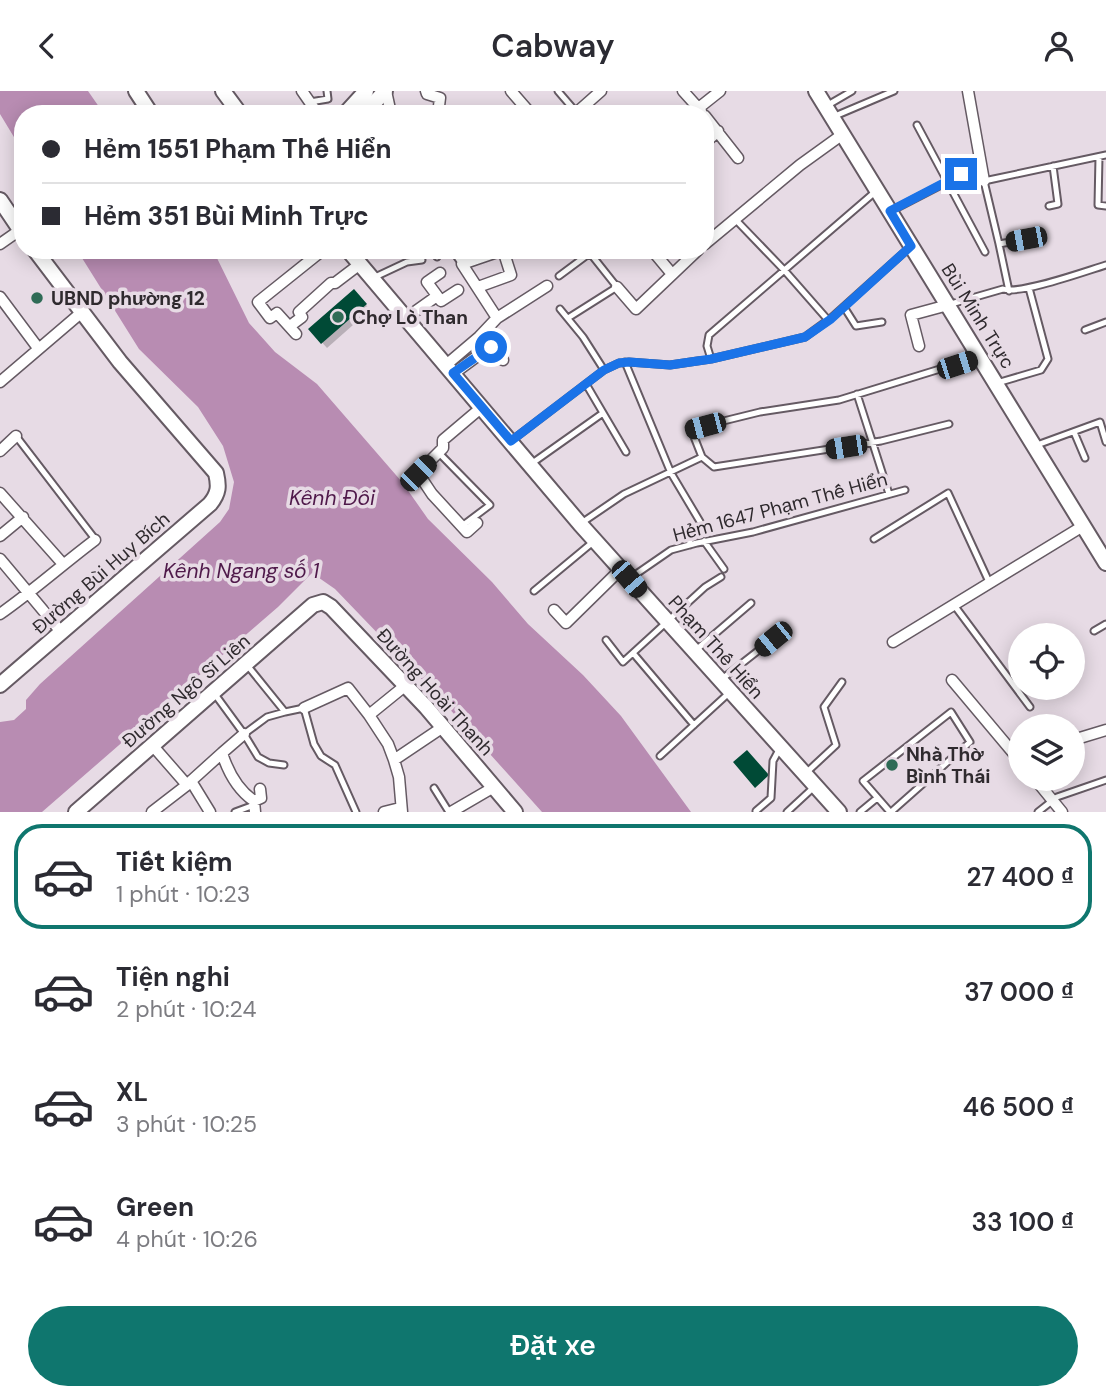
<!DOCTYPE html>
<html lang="vi">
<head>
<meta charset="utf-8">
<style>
  :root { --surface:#fff; --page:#f7f7f7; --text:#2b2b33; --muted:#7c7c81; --line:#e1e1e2; --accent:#0f766e }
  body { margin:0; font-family:"DM Sans",sans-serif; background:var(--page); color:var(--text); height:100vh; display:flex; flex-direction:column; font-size:26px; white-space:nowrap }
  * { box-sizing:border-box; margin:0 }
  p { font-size:23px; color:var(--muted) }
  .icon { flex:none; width:38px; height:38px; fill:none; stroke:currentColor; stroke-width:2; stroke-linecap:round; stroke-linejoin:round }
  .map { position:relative; height:721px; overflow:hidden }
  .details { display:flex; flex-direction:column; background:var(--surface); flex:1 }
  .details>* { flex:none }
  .guide { position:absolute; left:14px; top:14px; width:700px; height:154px; border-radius:28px; box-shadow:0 4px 18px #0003; display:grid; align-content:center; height:154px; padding:0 28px; background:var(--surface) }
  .controls { position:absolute; left:1008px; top:532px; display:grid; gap:14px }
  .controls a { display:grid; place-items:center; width:77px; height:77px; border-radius:50%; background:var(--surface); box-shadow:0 4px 18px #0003; font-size:35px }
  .end { position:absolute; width:32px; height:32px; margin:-16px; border:9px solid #1a73e8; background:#fff; box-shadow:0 0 0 4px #fff }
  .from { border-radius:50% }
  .car { position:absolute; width:21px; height:42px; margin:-21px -10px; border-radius:9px; box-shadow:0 0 5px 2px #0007; background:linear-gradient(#222 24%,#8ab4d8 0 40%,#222 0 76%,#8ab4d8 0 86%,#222 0) }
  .guide b { display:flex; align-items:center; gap:24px; height:66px; font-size:26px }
  .guide b+b { border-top:2px solid var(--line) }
  .guide i { width:18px; height:18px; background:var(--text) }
  ul { padding:12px 0 0; list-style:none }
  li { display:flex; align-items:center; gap:21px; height:105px; margin:0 14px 10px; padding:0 14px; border:4px solid transparent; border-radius:28px }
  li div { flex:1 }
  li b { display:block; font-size:26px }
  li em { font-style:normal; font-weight:600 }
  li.active { border-color:var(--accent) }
  li>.icon { width:63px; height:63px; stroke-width:1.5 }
  .button { display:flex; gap:14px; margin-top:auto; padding:14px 28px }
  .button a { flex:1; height:80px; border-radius:42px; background:var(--accent); color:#fff; font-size:28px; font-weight:600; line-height:80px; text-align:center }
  header { display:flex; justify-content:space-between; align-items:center; height:91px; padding:0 28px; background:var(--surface); font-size:32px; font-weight:600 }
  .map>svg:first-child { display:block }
  .water { fill:#b88cb2 }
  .shadow { fill:#0003 }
  .building { fill:#004a36 }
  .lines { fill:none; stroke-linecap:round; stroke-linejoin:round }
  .lane-casing { stroke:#655a63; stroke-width:9 }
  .street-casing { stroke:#655a63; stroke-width:13 }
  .secondary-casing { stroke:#655a63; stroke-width:18 }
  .lane { stroke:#fff; stroke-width:5 }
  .street { stroke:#fff; stroke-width:10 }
  .secondary { stroke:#fff; stroke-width:14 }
  .route { stroke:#1a73e8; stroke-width:9 }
  .poi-dot { fill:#2f6b56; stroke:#e7dbe5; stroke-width:2.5 }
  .labels { text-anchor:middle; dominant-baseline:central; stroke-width:7; stroke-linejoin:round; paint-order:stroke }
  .poi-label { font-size:19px; font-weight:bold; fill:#2f2a2e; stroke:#e7dbe5; text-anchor:start }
  .street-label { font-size:19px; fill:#2f2a2e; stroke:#e7dbe5 }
  .water-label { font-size:21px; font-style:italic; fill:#4f194a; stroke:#e7dbe5 }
</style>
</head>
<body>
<header><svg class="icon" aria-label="back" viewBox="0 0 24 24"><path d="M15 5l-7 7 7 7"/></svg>Cabway<svg class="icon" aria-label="person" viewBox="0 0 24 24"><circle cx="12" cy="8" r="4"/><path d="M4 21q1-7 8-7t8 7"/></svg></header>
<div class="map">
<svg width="1106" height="721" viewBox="0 0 1106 721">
  <rect width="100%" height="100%" fill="#e7dbe5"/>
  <!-- water -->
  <path class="water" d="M0 0H88L104 23H23V61L0 23Z
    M77 159H213L249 232 275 261 317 293 402 391 428 428 492 491 528 533 583 584 621 625 691 721H542L437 604 335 498 312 482 278 516 42 721H0V631L14 629 26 618V609L40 593 220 431 229 418 234 391 223 355 198 316 139 258Z"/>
  <!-- shadow -->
  <path class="shadow" d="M359 205 370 219 327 257 311 239Z"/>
  <!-- building -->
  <path class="building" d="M354 198 367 213 321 253 308 238Z
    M747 659 769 684 755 697 733 671Z"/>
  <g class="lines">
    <defs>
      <path id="lane" d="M558 0 576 21
        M310 11 328 8 327 0
        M828 14 852 0
        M835 25 894 0
        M917 34 985 161
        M1099 66 1098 114 1106 115
        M984 90 999 153
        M1049 115 1058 113 1053 75
        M893 119 976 76 984 90 1106 64
        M735 128 785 180 828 229
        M452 159 462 173
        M437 166 436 159H448
        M559 185 590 162 588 159
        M375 186 407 171 422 169
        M1009 200 999 153 1026 148
        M951 213 1003 198C1020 204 1086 180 1106 174
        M844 216 856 235 882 231
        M560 218 583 246 604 279
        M568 227 617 196 590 162
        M1085 239 1106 231
        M711 268 707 255 709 244 875 101
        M625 271 671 382 702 434 689 444 690 454
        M997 292 1041 279 1048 268 1029 197
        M586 293 626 361
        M857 303 889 403
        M949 333 881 350 714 376 702 366 691 338 760 321 839 309 979 266
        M1074 341 1085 367
        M16 345 95 448
        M511 350 604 279 619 272 629 271 670 274 711 268 805 246 831 227 909 157
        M1037 354 1100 331 1106 351
        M438 361 490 414 462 435
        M531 373 603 322
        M580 433 624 403 702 366
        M874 448 948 402 990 493
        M704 450 724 478
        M629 488 671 459 697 452 753 441 905 399
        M534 500 593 451
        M954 514 1030 616
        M1094 540 1106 533
        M606 549 623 571 705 496 721 486
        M696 559 751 512
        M633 562 694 634
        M247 574 285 621 304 617 314 653 321 665 335 674 356 721
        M722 588 773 548
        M214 602 244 643 258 666 269 672 284 674
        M244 643 267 626 285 621
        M660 665 730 601
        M807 681 836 654 824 616 842 591
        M434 697 449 721
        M756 720 771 707 773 670 780 657
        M235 721 254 714
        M787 721 813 697
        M860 721 877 707
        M890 721 863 690 951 621 970 651 891 721
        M1038 721 1057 706 1106 689"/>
      <path id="street" d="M302 0 318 23
        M386 0 391 23
        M426 0 427 3 440 7 438 23
        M511 0 531 23
        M683 0 701 20
        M968 0 984 90
        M575 23 601 0
        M691 23 720 0
        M705 25 738 67
        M705 52 718 40
        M0 153 20 139
        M705 153 800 74 843 43
        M652 159 672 183
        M440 182 427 191 441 210 458 199
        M478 196 511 184 503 159
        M617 196 636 218 698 159
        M0 206 38 257
        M406 227 437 205
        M497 227 462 173 503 159
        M290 235 302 226 299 221 331 192H335L360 173
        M296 243 277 222 270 227 258 211 323 159
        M919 255 911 224 948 214
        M446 274 479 246 497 227 547 195
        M453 283 491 255 503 269
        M0 291 82 221
        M0 360 16 345
        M0 402 63 473
        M477 432 467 441 432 403 418 382 443 357V349L482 316
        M0 445 23 426
        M0 468 62 542
        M554 519 566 532 621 478
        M0 523C33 500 63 473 95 449
        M893 551 1083 435
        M952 589 1020 670
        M304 617 348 597 369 624
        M1073 649 1106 639
        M153 655 187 694 191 690 210 721
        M222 662 244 643
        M394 669 388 653 369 624 406 594
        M1035 688 1062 721
        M191 690 222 662C228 681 238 699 254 710L255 721
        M254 710 261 707 260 698
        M152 721 187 694
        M384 721 400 717
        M402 721 399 686 394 669 443 636
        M451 721 494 696"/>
      <path id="secondary" d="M136 0 151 23
        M223 0 240 23
        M816 0 1106 472
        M345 23 366 0
        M364 23 385 0
        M0 109 23 143
        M348 159 580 433 839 721
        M0 594 210 413C219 402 219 395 216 382L120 271 35 159
        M76 721 313 514 323 511 331 516 426 616 515 721"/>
    </defs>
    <!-- lane casing -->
    <use href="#lane" class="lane-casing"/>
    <!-- street casing -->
    <use href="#street" class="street-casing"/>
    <!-- secondary casing -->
    <use href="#secondary" class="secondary-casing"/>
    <!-- lane -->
    <use href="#lane" class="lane"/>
    <!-- street -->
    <use href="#street" class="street"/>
    <!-- secondary -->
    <use href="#secondary" class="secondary"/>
  </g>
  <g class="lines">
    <!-- route -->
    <path class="route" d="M491 256 453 282 511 350 604 279 619 272 629 271 670 274 711 268 805 246 831 228 911 155 890 120 961 83"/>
  </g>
  <!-- markers -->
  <g class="poi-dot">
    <circle cx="37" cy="207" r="7"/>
    <circle cx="338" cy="226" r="7"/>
    <circle cx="892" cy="674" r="7"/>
  </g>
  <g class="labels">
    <!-- poi labels -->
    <g class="poi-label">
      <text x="51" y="207">UBND phường 12</text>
      <text x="352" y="226">Chợ Lò Than</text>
      <text x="906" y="663">Nhà Thờ<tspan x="906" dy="22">Bình Thái</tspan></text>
    </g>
    <!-- street labels -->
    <g class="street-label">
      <text transform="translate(978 225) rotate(58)">Bùi Minh Trực</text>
      <text transform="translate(780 416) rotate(-15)">Hẻm 1647 Phạm Thế Hiển</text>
      <text transform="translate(101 482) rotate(-41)">Đường Bùi Huy Bích</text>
      <text transform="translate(716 556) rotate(48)">Phạm Thế Hiển</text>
      <text transform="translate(186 600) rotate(-41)">Đường Ngô Sĩ Liên</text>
      <text transform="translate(435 601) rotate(48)">Đường Hoài Thanh</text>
    </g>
    <!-- water labels -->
    <g class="water-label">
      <text x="332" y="407">Kênh Đôi</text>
      <text x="241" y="480">Kênh Ngang số 1</text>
    </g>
  </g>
</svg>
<div class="controls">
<a><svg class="icon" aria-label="locate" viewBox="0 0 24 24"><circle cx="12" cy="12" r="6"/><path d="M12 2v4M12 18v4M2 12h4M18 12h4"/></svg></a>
<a><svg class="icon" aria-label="layers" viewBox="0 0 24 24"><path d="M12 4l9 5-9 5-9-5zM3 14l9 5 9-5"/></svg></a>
</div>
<i class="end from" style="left:491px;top:256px"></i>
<i class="end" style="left:961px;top:83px"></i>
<i class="car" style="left:1026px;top:148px;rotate:259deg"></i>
<i class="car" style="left:957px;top:274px;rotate:72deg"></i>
<i class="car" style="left:705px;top:335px;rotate:255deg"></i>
<i class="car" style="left:846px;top:356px;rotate:261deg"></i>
<i class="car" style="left:418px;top:382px;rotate:45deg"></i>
<i class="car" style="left:629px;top:488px;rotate:139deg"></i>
<i class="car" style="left:773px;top:548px;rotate:231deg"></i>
<div class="guide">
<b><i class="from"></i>Hẻm 1551 Phạm Thế Hiển</b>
<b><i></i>Hẻm 351 Bùi Minh Trực</b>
</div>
</div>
<section class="details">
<ul>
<li class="active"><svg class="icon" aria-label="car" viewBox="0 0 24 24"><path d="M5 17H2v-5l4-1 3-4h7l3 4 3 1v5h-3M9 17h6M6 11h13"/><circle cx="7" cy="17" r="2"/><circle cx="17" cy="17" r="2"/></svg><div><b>Tiết kiệm</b><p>1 phút · 10:23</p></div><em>27 400 ₫</em></li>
<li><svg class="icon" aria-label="car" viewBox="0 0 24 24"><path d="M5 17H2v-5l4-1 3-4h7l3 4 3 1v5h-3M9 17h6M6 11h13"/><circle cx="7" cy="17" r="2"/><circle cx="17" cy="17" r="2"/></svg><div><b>Tiện nghi</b><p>2 phút · 10:24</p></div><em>37 000 ₫</em></li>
<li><svg class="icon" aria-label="car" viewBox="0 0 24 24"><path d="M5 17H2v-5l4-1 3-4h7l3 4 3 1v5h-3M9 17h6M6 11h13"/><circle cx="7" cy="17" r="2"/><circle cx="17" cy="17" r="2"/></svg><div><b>XL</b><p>3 phút · 10:25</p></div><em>46 500 ₫</em></li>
<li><svg class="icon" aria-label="car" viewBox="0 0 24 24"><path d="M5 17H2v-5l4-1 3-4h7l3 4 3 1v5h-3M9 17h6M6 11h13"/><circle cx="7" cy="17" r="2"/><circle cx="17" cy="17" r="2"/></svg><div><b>Green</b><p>4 phút · 10:26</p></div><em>33 100 ₫</em></li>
</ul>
<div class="button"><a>Đặt xe</a></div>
</section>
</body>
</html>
